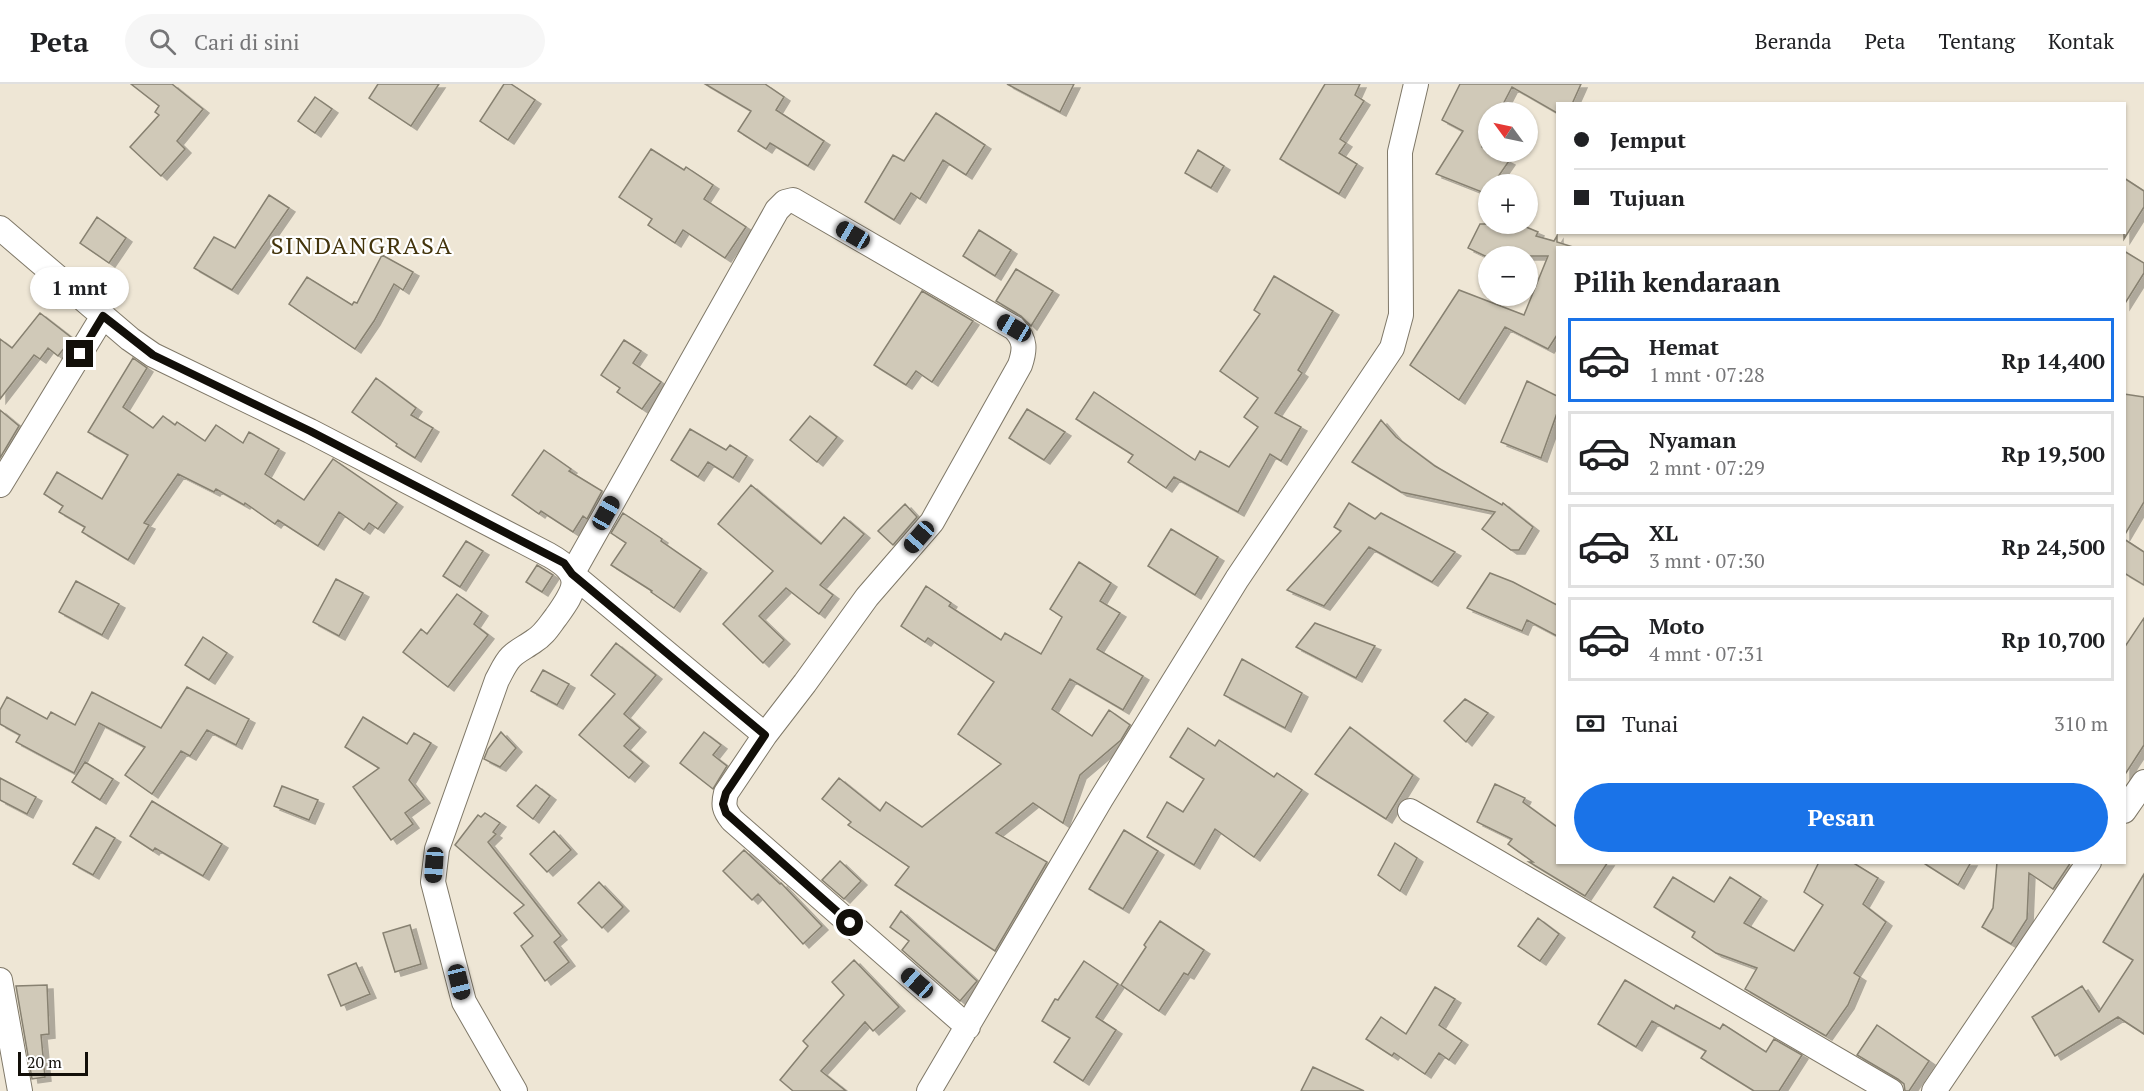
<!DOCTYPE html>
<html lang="id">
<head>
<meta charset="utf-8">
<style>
  :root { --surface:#fff; --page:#f6f6f6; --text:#202124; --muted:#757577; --line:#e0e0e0; --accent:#1a73e8 }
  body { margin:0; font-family:"PT Serif",serif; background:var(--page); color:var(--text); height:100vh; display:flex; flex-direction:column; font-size:22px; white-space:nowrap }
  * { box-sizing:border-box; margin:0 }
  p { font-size:20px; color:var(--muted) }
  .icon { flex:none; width:33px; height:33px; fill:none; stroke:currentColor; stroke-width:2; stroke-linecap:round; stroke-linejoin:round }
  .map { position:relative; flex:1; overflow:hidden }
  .sheet { position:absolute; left:1556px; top:162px; width:570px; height:618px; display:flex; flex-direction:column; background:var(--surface); border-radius:0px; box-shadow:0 2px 4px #0004 }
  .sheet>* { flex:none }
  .banner { position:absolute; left:1556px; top:18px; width:570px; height:132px; border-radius:0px; box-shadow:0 2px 4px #0004; display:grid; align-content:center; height:132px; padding:0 18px; background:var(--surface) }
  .needle { width:39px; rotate:303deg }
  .buttons { position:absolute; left:1478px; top:18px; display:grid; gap:12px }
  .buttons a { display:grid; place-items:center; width:60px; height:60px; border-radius:50%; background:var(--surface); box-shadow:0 2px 4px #0004; font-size:30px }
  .scale { position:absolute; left:18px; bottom:15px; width:70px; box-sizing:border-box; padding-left:6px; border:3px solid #120f09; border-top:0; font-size:16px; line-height:21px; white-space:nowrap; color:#120f09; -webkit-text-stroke:4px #fff; paint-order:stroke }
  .end { position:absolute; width:27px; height:27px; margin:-14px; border:8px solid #120f09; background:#fff; box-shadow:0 0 0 3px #fff }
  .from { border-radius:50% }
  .bubble { position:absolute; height:42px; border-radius:21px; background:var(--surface); box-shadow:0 2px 4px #0004; font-size:20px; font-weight:700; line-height:42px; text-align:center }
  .car { position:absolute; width:18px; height:36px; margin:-18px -9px; border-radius:8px; box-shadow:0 0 4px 2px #0007; background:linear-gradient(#222 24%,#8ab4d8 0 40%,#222 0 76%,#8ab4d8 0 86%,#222 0) }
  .banner b { display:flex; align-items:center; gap:21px; height:57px; font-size:22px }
  .banner b+b { border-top:2px solid var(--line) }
  .banner i { width:15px; height:15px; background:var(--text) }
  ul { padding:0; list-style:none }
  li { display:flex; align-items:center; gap:18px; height:84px; margin:0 12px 9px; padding:0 6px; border:3px solid var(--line); border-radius:0px }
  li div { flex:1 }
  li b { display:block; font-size:22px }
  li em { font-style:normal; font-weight:700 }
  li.selected { border-color:var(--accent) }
  li>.icon { width:54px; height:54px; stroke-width:1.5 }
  h2 { padding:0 18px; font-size:27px; line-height:72px }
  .pay { display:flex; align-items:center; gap:15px; height:66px; padding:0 18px; font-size:22px }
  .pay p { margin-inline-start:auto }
  .button { display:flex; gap:12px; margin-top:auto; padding:12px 18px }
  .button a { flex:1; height:69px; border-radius:36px; background:var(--accent); color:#fff; font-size:24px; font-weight:700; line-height:69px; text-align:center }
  header { display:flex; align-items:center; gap:36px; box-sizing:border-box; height:84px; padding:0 30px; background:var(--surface); border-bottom:2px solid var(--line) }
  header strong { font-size:28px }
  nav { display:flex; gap:33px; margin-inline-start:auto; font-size:21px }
  .search { width:420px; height:54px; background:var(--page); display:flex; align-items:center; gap:15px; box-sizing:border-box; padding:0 21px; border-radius:33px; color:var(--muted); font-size:22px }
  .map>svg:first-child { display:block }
  .building { fill:#d0c9b8; stroke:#878171; stroke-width:1.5; filter:url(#shadow) }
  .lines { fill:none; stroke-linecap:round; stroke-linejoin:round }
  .minor-casing { stroke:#7f7868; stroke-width:26 }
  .minor { stroke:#fff; stroke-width:24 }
  .route { stroke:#120f09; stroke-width:8 }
  .labels { text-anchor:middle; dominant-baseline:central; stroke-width:4.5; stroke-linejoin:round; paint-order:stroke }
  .quarter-label { font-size:24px; letter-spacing:1.5px; fill:#43340b; stroke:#fff }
</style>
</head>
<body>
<header>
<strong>Peta</strong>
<div class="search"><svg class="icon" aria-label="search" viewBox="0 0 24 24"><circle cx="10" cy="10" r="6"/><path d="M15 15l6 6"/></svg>Cari di sini</div>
<nav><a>Beranda</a><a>Peta</a><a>Tentang</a><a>Kontak</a></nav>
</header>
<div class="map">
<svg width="2144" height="1007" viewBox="0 0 2144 1007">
  <defs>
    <filter id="shadow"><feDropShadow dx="6" dy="4" stdDeviation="0" flood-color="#0004"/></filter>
  </defs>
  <rect width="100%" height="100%" fill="#eee6d5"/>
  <!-- building -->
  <path class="building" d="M131 0H172L203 25 177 57 185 65 161 92 130 63 159 31 155 28 159 22Z
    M378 0H439L411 42 369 14Z
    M504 0H511L535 16 508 56 480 37Z
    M705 0H765L784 13 776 26 824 57 808 82 770 59 766 65 738 47 751 27Z
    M1007 0H1074L1060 28Z
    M1325 0H1360L1355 11 1364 17 1340 55 1346 59 1339 69 1357 80 1339 110 1280 75Z
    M1460 0H1581L1572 20H1557V29L1512 3 1499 28H1488V51L1482 63 1509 77 1493 100H1488L1487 110 1436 90 1463 47 1442 36Z
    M315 13 332 25 315 49 298 37Z
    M936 29 985 61 966 91 943 76 920 115 911 109 894 136 865 118 893 71 904 77Z
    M651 65 684 86 686 83 713 101 704 115 746 143 725 174 683 146 675 159 648 141 652 135 619 113Z
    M1198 66 1224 82 1211 104 1185 89Z
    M2124 94 2144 107V123L2124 155Z
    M269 111 289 124 232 206 194 184 214 153 235 164Z
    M97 133 126 154 109 179 80 159Z
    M1480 140H1519L1538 148 1536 152 1554 157 1557 152V158L1576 164H1557V251L1548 265 1505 243 1459 316 1410 281 1459 206 1524 231 1548 172H1485L1468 164Z
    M979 146 1011 166 995 192 963 172Z
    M2124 167 2144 179V189L2124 221Z
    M382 171 413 188 403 206 394 200 374 237 355 265 289 220 307 193 352 221 354 218 357 219Z
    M1016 185 1053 207 1031 242 1021 232 996 217Z
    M1274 192 1333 227 1298 286 1302 289 1275 329 1301 343 1281 377 1270 370 1238 428 1174 393 1166 404 1128 378 1133 371 1076 335 1094 308 1195 376 1200 367 1229 383 1258 343 1244 333 1258 314 1220 287 1260 230 1254 226Z
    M922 207 973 237 932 298 916 287 906 301 874 281Z
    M40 229 72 254 58 272 48 264 40 275 34 271 0 315V255L12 264Z
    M624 256 641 267 633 279 661 298 642 325 617 308 620 304 601 291Z
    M133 274 147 284 123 323 153 344 163 332 175 341 177 338 205 357 216 341 243 359 249 348 279 365 265 390 304 416 333 375 397 419 378 445 369 439 364 446 339 428 318 462 278 436 275 440 245 419 244 421 216 405 214 408 178 390 144 439 149 441 128 476 82 448 85 443 59 428 63 422 44 410 57 388 102 415 128 371 88 348Z
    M376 294 416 324 411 331 433 344 415 374 396 362 397 360 352 328Z
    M1527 297 1557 312V329L1541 374 1501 358Z
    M2124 310 2144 313V418L2124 452Z
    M1027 325 1065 348 1044 376 1009 354Z
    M0 326 19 342 0 374Z
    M810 332 837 353 817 378 790 356Z
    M1381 336 1396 353 1435 382 1502 421 1503 419 1533 443 1519 466H1511L1482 445 1495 428 1401 408 1352 378Z
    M690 345 726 366 730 361 747 372 733 394 708 378 698 393 671 376Z
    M544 366 571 385 569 387 602 407 587 435 583 432 573 448 541 427 539 430 512 411Z
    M751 401 821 460 844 433 864 450 820 501 833 511 819 530 786 504 759 532 784 556 763 579 723 540 773 487 718 440Z
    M1349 419 1375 435 1381 429 1455 468 1432 498 1369 463 1324 522 1287 506 1341 447 1334 443Z
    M905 420 917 433 893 461 878 447Z
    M623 429 662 455 661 457 701 485 674 524 651 508 652 507 611 481 626 459 611 449Z
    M1171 445 1218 473 1195 511 1148 482Z
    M2124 455 2144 468V501L2124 489Z
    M466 457 483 467 460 503 443 492Z
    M1079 478 1111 499 1100 517 1120 529 1097 565 1143 592 1123 626 1070 595 1052 625 1092 652 1109 626 1130 641 1121 656 1080 691 1063 739 1033 719 996 749 1047 778 995 867 895 801 909 783 848 741 851 738 822 715 839 694 880 727 886 718 922 743 1001 680 958 650 994 598 928 554 925 558 901 542 926 502 951 519 949 522 1001 556 1005 549 1041 570 1062 533 1050 525Z
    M537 481 553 491 542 508 526 498Z
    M1490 489 1513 498 1557 521V552L1527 536 1522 547 1467 524Z
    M336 495 363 509 339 552 313 538Z
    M76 497 119 520 102 551 59 528Z
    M457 510 482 528 474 540 488 551 448 603 403 568 421 545 427 550Z
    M2144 534V661L2124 692V564Z
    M1315 539 1375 562 1356 594 1296 563Z
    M203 553 227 569 209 596 185 581Z
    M616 559 656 591 624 630 640 644 624 662 643 678 629 694 579 651 615 610 591 591Z
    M1242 575 1302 609 1285 644 1224 611Z
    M543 586 569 600 557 621 531 607Z
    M187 603 249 635 236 661 207 646 190 672 181 667 152 710 125 691 145 663 99 639 74 689 16 658 20 651 0 640V626L7 613 47 635 51 628 75 641 92 608 161 644Z
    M1465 615 1488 629 1466 658 1444 637Z
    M363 633 407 660 414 649 431 659 409 696 424 715 405 729 413 740 391 756 353 703 379 684 345 663Z
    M1350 643 1413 691 1386 735 1315 690Z
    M1188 644 1215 662 1219 656 1274 693 1277 689 1302 706 1254 773 1215 745 1194 781 1147 753 1167 718 1183 728 1204 695 1170 673Z
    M501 648 516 664 500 683 484 675 488 665Z
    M704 648 721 661 713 671 727 682 713 705 680 679Z
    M85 678 113 695 100 716 72 698Z
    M0 694 36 713 27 730 0 716Z
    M1495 700 1525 714 1523 718 1557 743V778H1608L1585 812 1529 778H1533L1508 760 1512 755 1477 738Z
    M536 701 550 712 533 735 517 722Z
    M282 702 318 716 309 736 274 722Z
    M152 717 222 760 203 792 155 764 153 767 130 752Z
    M485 729 500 739 493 748 496 750 488 758 561 852 554 858 569 878 545 897 521 862 533 852 514 829 524 821 455 761 478 731 481 733Z
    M96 743 115 754 93 791 73 780Z
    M1124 746 1158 767 1123 825 1089 805Z
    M554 747 571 766 547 788 530 770Z
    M1395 759 1417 774 1400 807 1378 791Z
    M744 766 780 800 781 799 822 842 803 860 758 810 752 816 723 787Z
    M840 777 861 797 844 815 822 796Z
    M1819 778H1852L1878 794 1863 820 1886 838 1854 889 1860 893 1848 921 1826 952 1745 905 1757 884 1716 869 1692 853 1695 848 1654 823 1673 793 1714 818 1730 793 1761 813 1744 839 1794 867 1823 821 1804 808Z
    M1922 778H1971L1958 801Z
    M1997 778H2071L2053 805 2029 789 2027 835 2011 860 1982 843 1993 824Z
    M2144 790V950L2118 933 2055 972 2032 933 2082 902 2099 928 2133 876 2103 858Z
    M599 798 623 823 602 844 578 819Z
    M901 827 977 897 960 917 902 866 909 857 890 843Z
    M1538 834 1559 850 1540 877 1518 862Z
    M1160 837 1204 866 1188 891 1184 889 1159 927 1121 901 1146 863 1144 861Z
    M410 841 421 880 395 888 383 849Z
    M854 876 899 923 873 947 865 938 821 987 846 1007H793L780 996 808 962 803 957 844 911 832 898Z
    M1084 877 1118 900 1096 933 1116 946 1083 997 1054 978 1070 954 1042 937 1055 915 1058 916Z
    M356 879 370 910 341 922 328 891Z
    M1625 896 1674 925 1676 921 1720 945 1723 940 1766 968 1774 955 1802 971 1779 1007H1754L1701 974 1706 967 1652 937 1636 963 1598 940Z
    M47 901 49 950 41 951 45 993 32 995 16 902Z
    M1435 903 1455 915 1439 941 1462 957 1449 976 1439 969 1425 990 1394 969 1392 972 1366 955 1381 933 1406 950Z
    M1877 941 1929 977 1909 1007H1905L1904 1000 1898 995 1857 971Z
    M1313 983 1364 1007H1301Z"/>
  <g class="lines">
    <defs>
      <path id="minor" d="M0 144 130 255 153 271 310 347 549 471C585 491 576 505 556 533 549 542 544 551 534 557 526 563 518 566 511 573 505 579 501 589 497 596L437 765 433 798 464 918 515 1007
        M0 401 103 232
        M765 651 572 490 777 126 785 118 793 116 1014 244C1026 256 1025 266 1020 281L932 438 867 513 805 599 765 651 726 709C723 721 724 726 732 736L968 943
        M1410 727 1891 1007
        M2124 727 2144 698
        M0 896 20 1007
        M929 1007 1101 715 1237 495 1392 264 1401 231 1400 68 1416 0
        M1934 1007 2089 778"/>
    </defs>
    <!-- minor casing -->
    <use href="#minor" class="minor-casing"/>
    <!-- minor -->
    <use href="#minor" class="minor"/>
  </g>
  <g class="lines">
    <!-- route -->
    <path class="route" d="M80 270 103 232 153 271 310 347 564 479 572 490 765 651 726 709 723 720 726 729 850 839"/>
  </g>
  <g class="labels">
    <!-- quarter labels -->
    <g class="quarter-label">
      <text x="362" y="161">SINDANGRASA</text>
    </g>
  </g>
</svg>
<div class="buttons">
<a><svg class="needle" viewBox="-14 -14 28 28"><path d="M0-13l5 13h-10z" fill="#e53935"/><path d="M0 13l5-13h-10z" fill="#757577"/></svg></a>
<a>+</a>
<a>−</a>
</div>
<div class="scale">20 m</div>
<i class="end from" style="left:850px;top:839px"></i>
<i class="end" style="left:80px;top:270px"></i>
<div class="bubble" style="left:30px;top:183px;width:99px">1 mnt</div>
<i class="car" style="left:853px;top:151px;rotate:300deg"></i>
<i class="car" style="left:1014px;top:244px;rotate:300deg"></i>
<i class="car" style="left:606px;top:429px;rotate:29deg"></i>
<i class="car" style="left:919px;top:453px;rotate:221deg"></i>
<i class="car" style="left:434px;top:781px;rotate:184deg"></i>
<i class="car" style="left:459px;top:898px;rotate:166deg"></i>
<i class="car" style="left:917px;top:899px;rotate:311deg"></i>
<div class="banner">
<b><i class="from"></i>Jemput</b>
<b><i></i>Tujuan</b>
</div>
<section class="sheet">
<h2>Pilih kendaraan</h2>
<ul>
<li class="selected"><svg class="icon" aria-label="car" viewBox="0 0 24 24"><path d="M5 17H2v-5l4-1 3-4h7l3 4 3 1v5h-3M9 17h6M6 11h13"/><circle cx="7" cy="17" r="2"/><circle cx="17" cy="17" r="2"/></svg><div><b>Hemat</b><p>1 mnt · 07:28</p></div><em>Rp 14,400</em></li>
<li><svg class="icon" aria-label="car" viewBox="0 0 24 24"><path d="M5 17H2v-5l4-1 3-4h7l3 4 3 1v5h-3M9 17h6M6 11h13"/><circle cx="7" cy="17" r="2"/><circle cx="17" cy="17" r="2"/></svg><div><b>Nyaman</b><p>2 mnt · 07:29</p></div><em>Rp 19,500</em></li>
<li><svg class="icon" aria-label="car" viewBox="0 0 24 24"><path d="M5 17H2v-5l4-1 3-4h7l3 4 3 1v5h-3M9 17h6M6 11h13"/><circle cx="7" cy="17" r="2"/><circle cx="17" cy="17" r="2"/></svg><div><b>XL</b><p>3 mnt · 07:30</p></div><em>Rp 24,500</em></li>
<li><svg class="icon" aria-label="car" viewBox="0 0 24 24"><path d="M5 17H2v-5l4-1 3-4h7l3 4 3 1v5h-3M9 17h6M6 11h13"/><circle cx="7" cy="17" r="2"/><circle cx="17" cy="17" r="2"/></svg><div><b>Moto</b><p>4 mnt · 07:31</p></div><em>Rp 10,700</em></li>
</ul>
<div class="pay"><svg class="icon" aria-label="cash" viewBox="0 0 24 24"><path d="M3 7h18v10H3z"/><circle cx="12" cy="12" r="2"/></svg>Tunai<p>310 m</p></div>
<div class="button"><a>Pesan</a></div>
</section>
</div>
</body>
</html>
